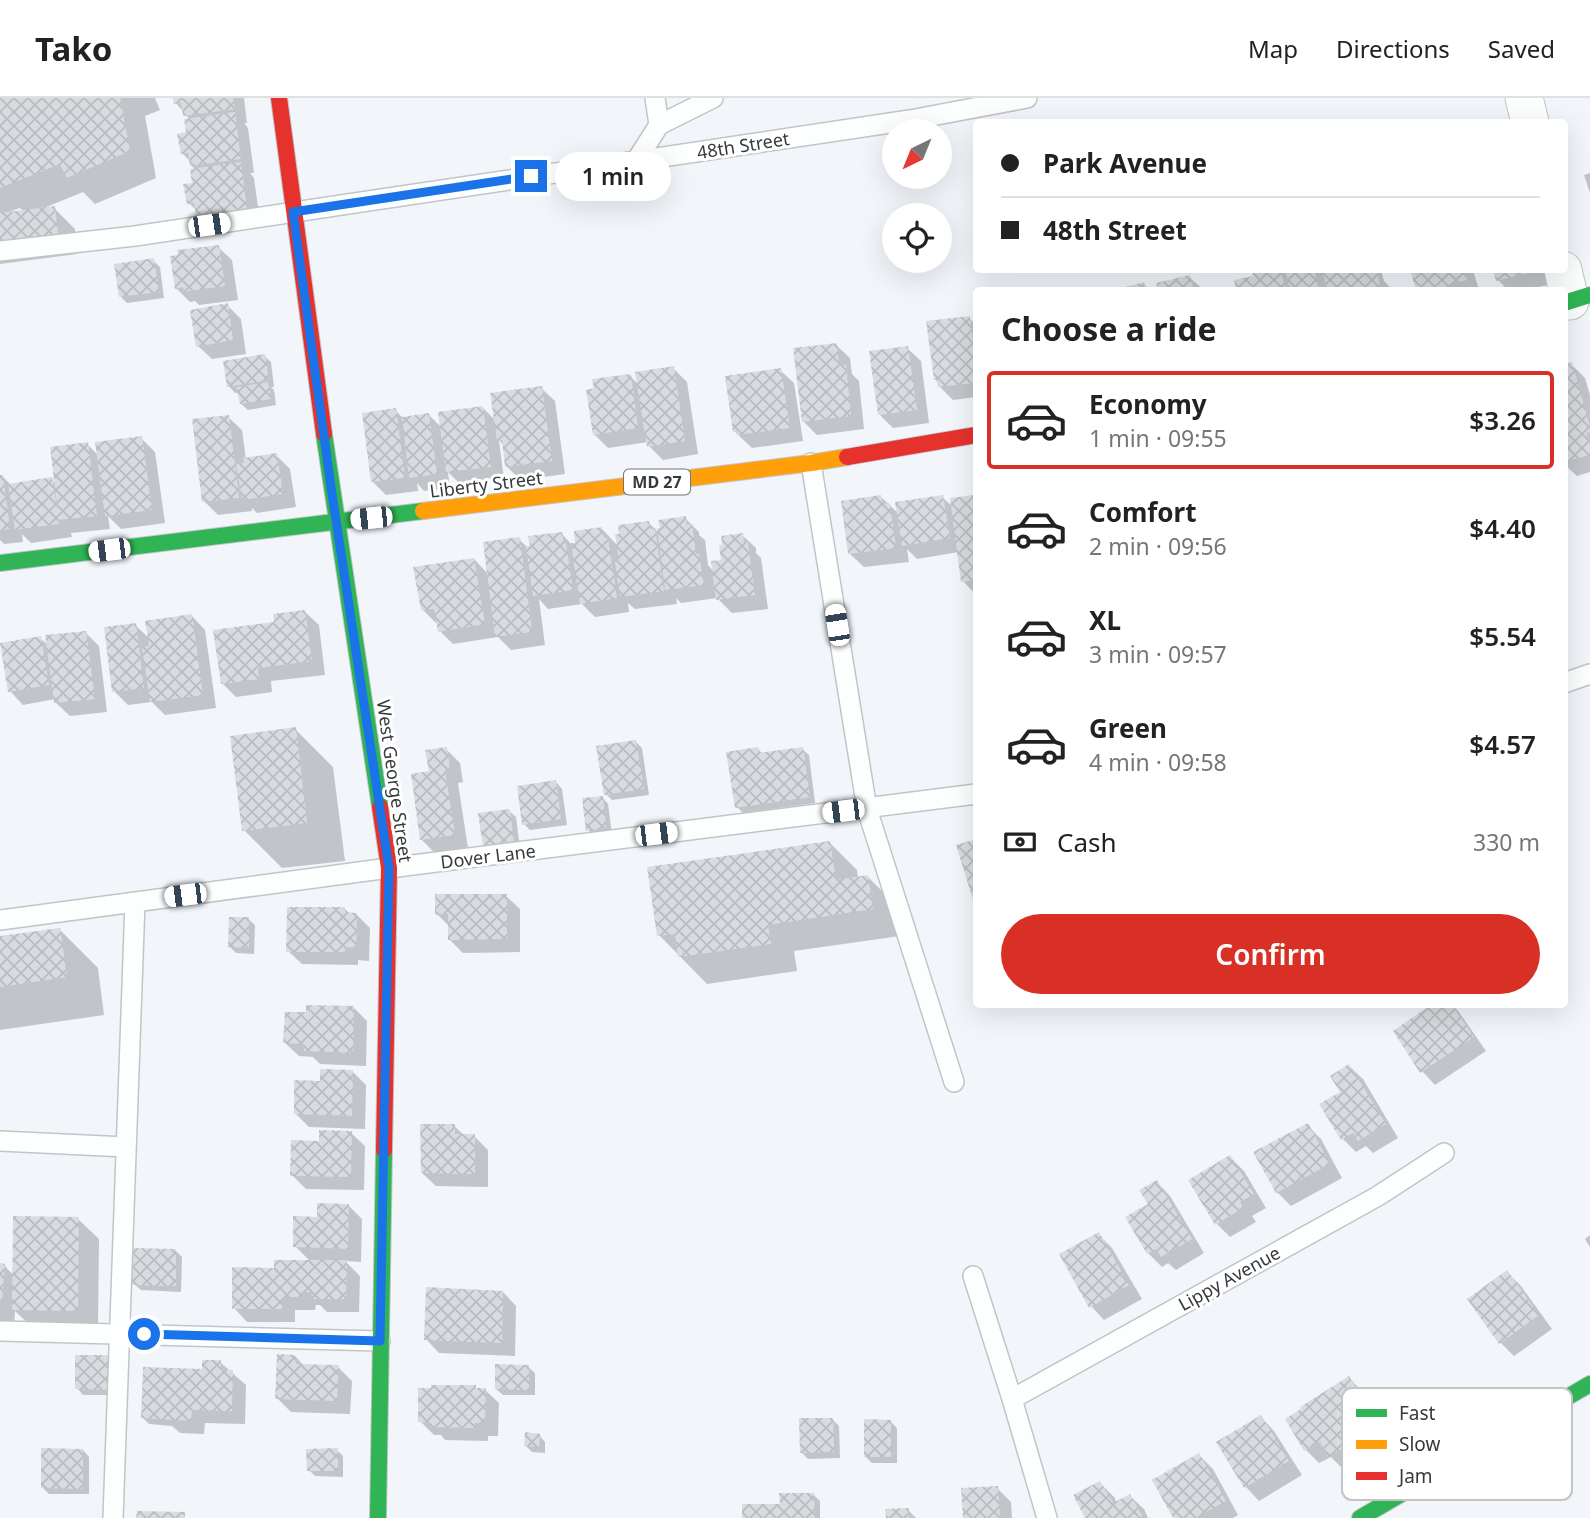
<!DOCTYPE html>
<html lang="en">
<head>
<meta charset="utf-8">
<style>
  :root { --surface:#fff; --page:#f2f2f2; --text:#222; --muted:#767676; --line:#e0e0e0; --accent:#d93025 }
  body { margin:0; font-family:"Noto Sans",sans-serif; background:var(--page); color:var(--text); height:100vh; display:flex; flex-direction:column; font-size:26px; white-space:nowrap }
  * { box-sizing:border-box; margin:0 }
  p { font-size:23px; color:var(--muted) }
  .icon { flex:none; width:38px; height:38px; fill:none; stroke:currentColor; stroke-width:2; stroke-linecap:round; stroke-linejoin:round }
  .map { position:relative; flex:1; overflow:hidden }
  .panel { position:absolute; left:973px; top:189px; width:595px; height:721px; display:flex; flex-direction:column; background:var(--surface); border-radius:7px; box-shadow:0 7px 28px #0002 }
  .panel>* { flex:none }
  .guide { position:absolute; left:973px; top:21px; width:595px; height:154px; border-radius:7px; box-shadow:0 7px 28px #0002; display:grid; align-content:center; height:154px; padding:0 28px; background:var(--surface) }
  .needle { width:46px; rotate:223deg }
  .buttons { position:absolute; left:882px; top:21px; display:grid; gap:14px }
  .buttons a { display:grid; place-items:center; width:70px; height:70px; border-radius:50%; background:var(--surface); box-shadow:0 7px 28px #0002; font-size:35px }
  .end { position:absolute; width:32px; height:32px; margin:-16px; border:9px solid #1a73e8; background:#fff; box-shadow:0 0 0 4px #fff }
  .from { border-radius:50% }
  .bubble { position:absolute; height:49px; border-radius:24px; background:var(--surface); box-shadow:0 7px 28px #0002; font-size:23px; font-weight:600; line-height:49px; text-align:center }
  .car { position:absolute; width:21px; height:42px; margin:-21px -10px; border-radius:9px; box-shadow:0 0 5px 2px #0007; background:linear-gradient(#fff 24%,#345 0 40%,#fff 0 76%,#345 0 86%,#fff 0) }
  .guide b { display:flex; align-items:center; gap:24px; height:66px; font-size:26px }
  .guide b+b { border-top:2px solid var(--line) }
  .guide i { width:18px; height:18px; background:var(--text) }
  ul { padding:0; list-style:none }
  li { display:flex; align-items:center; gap:21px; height:98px; margin:0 14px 10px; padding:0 14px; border:4px solid transparent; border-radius:7px }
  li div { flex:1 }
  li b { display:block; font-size:26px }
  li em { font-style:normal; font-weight:600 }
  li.on { border-color:var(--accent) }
  li>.icon { width:63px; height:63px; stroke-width:1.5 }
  h2 { padding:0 28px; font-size:32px; line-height:84px }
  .pay { display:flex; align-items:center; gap:18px; height:77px; padding:0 28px; font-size:26px }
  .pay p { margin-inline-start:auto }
  .button { display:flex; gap:14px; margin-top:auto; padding:14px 28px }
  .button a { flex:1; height:80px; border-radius:42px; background:var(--accent); color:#fff; font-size:28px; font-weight:600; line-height:80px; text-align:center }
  header { display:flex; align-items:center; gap:42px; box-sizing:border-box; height:98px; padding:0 35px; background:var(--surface); border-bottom:2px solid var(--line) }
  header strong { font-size:33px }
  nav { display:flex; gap:38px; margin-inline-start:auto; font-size:24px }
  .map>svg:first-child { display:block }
  .shadow { fill:#0003; fill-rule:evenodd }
  .building { fill:url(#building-cross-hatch) }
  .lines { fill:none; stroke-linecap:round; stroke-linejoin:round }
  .lane-casing { stroke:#c2c5c8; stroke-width:22 }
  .street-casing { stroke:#c2c5c8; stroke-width:39 }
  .fast-casing { stroke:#c2c5c8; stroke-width:18 }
  .slow-casing { stroke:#c2c5c8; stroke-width:18 }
  .jam-casing { stroke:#c2c5c8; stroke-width:18 }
  .lane { stroke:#fdfefe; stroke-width:19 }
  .street { stroke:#fdfefe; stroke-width:37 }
  .fast { stroke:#30b455; stroke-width:16 }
  .slow { stroke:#ff9f0a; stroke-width:16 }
  .jam { stroke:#e5322d; stroke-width:16 }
  .route { stroke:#1a73e8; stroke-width:9 }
  .labels { text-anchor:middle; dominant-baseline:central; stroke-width:6; stroke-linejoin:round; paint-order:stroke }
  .shield { fill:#fff; stroke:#737577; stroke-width:2 }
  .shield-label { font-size:16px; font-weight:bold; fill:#373a3d }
  .street-label { font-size:18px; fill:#373a3d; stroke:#fff }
  .key { fill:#fff; stroke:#c3c4c5; stroke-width:2 }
  .key-label { font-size:19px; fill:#373a3d }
</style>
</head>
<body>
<header>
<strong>Tako</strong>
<nav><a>Map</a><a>Directions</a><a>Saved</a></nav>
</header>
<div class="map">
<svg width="1590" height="1420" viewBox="0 0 1590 1420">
  <defs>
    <pattern id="building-cross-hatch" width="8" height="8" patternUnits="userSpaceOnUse" patternTransform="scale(1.75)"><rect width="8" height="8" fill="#d8dbdf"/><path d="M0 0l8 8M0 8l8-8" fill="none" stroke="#babdc0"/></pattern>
  </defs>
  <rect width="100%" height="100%" fill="#f2f6fa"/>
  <!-- shadow -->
  <path class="shadow" d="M0 0H155L160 12 145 18 156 80 95 106 83 94 44 110H54L75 131 77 156 0 166ZM20 110 24 114 6 115Z
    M175 0H244L247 25H244L248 30 254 75H250L254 80 260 124 211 131 198 117 197 113 189 105 196 72 191 67V64L182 55 190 22 176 5Z
    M1590 75V95L1584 77Z
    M218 149 232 162 238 202 199 207 195 203 190 204 176 190Z
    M153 162 160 169 164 200 127 205 121 199Z
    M1253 172H1381L1384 183 1390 189 1391 192H1238L1236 184 1255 179Z
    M1410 172H1473L1479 192H1418L1413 174Z
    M1495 172H1553L1551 186 1526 192H1508L1498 182Z
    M1189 179 1204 192H1160L1159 186Z
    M1144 186 1150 192H1118Z
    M227 207 241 221 246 256 212 261 198 248Z
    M969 220 976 227V299L953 302 939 288Z
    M836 247 850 260 852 276 859 283 864 331 817 337 803 323Z
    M907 250 921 263 929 325 893 330 879 316Z
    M264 258 271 264 274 289H271L274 292 276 307 248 312 241 306 239 294 235 295 229 288Z
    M1571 266 1585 280 1590 297V374L1577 378 1564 366V268Z
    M673 270 687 284 698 356 663 362 649 348 648 344 608 350 594 336 630 278 639 287Z
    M780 272 794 285 803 343 752 350 734 333Z
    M541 290 555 303 565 376 521 382 507 369 504 348 499 342 504 382 461 387 448 374 450 390 424 393 417 385 418 393 386 397 373 384 395 312 403 320 429 317 442 330 483 310 496 323Z
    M228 319 242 332 246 362 276 357 290 371 296 409 257 415 252 410V413L218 417 204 403Z
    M141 340 155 354 165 425 121 431 108 418 110 431 71 435 72 439 31 445 22 436 23 444 4 446 0 442V379L2 378 11 387 51 381 56 386 87 346 99 358Z
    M976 398V497L963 483 959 454 917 461 907 451 909 464 864 469 850 456 881 399 899 416 942 399 953 409 952 401Z
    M685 420 699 434V437L705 442 708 467 714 474 723 464 742 437 756 450V455L761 460 768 511 732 515 717 500 681 505 676 500 677 506 635 511 628 505 629 514 595 519 582 506 548 511 539 501 545 547 511 552 498 539 453 546 440 533 438 525H436L422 511 474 461 489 477 519 441 528 450 562 436 572 447 602 431 618 448 649 425 660 436Z
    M305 514 319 527 325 577 271 583 272 594 236 599 222 585 276 526Z
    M192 518 205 532 216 610 165 617 152 604 128 607 114 593 135 527 150 541Z
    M85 534 99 548 107 614 70 618 56 605 55 601 23 607 10 593 40 540 49 548Z
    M295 631 333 669 345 763 282 770 244 732Z
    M636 644 642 650 649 697 612 702 606 696Z
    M446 651 460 665 463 684 458 685 468 750 435 755 422 742 430 675Z
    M758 651 763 656 802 651 809 657 815 705 743 715 737 709Z
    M556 684 562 691 567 727 530 732 524 726Z
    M602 699 608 706 612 736 594 738 588 732Z
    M509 713 516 719 520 750 484 748Z
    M976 742V806L958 748Z
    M830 745 857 772 858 780 868 779 895 806 900 838 794 853 797 873 707 886 659 837Z
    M506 798 520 811V854L463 855 449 841V828L437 816Z
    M345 811 350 816H356L370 830 369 863 358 862V867L302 866 288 853Z
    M248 821 255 827 254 856 236 855 230 849Z
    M59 831 98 870 104 917 0 932V840Z
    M1435 906H1452L1459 914 1486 953 1435 987 1422 973Z
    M354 910 367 923 366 968 320 966 313 959 299 958 285 945 308 916Z
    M1349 968 1363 981 1398 1040 1373 1055 1366 1048 1356 1054 1343 1041 1342 994Z
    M352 973 366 987 365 1031 309 1029 295 1015 322 984Z
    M1307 1027 1321 1041 1342 1080 1291 1108 1277 1094Z
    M454 1028 465 1038H474L488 1052V1089L436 1088 422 1075Z
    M351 1035 365 1048 364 1092 306 1091 292 1077 321 1044Z
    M1230 1059 1244 1073 1266 1110 1252 1118 1256 1124 1230 1139 1217 1126Z
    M1157 1084 1170 1098 1204 1155 1176 1172 1168 1165 1162 1169 1148 1155 1150 1106Z
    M348 1107 362 1121 361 1164 345 1163 360 1178 359 1214H327L320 1207H316L315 1212H295V1224H247L234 1210 275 1172 311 1164 295 1148 318 1121Z
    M78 1121 99 1141 98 1233 35 1232 15 1213 14 1229 0 1228V1167H4L14 1178Z
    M1098 1136 1112 1150 1142 1201 1104 1222 1091 1208Z
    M1590 1137V1149L1585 1141Z
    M176 1153 182 1159 181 1194 141 1192 134 1186Z
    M1507 1174 1521 1188 1552 1231 1514 1258 1500 1244Z
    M503 1194 516 1208 515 1258 439 1255 426 1241Z
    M295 1258 304 1268 338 1269 352 1283 350 1316 291 1314 277 1300Z
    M108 1259 114 1265V1297H83L77 1290Z
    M220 1264 246 1287 245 1326 205 1325 204 1336 180 1335 172 1328 149 1326 143 1320 204 1273Z
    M528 1269 535 1275V1297H503L496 1291Z
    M1349 1280 1363 1294 1386 1332 1356 1351 1362 1360 1343 1371 1331 1359 1319 1365 1306 1352Z
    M433 1292H485L499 1305 498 1338H488V1343L445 1342 441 1337H434L420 1323Z
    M1261 1319 1274 1333 1302 1377 1259 1403 1246 1389 1218 1345Z
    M832 1321 839 1328 840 1360 808 1361 801 1354Z
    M891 1324 897 1330V1365H872L865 1358Z
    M539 1337 545 1344V1355L532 1354 525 1347Z
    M83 1352 89 1359V1396H49L43 1390Z
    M337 1352 343 1358V1379L315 1378 309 1372Z
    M1199 1357 1213 1371 1238 1417 1233 1420H1175Z
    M1100 1385 1114 1399 1117 1405 1130 1398 1144 1411 1148 1420H1087Z
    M997 1390 1011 1404 1012 1420H965Z
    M813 1396 820 1403V1420H744Z
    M908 1412 916 1420H887Z"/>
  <!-- building -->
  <path class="building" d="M0 0H120L130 53 67 80 60 66 0 90Z
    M173 0H233L235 11 183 18 181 5 174 6Z
    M235 14 241 61 190 68 188 55 181 56 177 36 186 34 184 21Z
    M241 64 247 111 196 118 194 105 187 106 183 86 192 85 190 71Z
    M55 108 58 136 0 143V115Z
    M219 147 225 188 184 194 183 189 175 191 170 158 178 157 177 152Z
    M154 160 159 194 119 199 114 166Z
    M1252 172H1280L1286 192H1236L1234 182 1253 178Z
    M1285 172H1314L1319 192H1290Z
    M1322 172H1372V174L1377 173 1381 192H1327Z
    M1410 172H1464L1467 182 1449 186 1451 192H1431L1430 190 1416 192Z
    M1493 172H1540L1496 183Z
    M1190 177 1194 192H1158L1156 185Z
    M1144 184 1146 192H1114Z
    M228 205 233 242 196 249 190 212Z
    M970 218 976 266V276L974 277 975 285 938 289 936 282H934L926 223Z
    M837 245 839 268 846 267 851 318 802 324 793 250Z
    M908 248 917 312 878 317 869 253Z
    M265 256 269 282 227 289 223 263Z
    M1572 264 1590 329V334L1586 335 1590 347V357L1564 364V266Z
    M674 268 685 343 647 349 635 274Z
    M781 270 790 330 737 337V333L733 334 725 278Z
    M631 276 638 330 593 337 586 292 594 290 592 281Z
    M268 284 271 301 240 306 236 289Z
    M542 288 552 363 505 369 502 342 497 343 490 295Z
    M483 308 491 369 446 374 438 314Z
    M396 310 405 380 371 384 362 315Z
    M429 315 437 376 409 380 402 319Z
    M229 317 239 400 202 404 192 321Z
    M142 338 152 412 105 418 95 344Z
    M88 344 97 418 58 422 59 426 15 432 8 386 52 379 58 415 50 349Z
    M277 355 283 396 242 402 236 366 244 365 243 360Z
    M0 377H3L10 431 0 432Z
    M881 397 883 406 890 405 896 450 848 456 841 403Z
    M943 397 950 440 902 448 895 404Z
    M974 397H976V482L961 484 950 400Z
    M686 418 687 427 692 426 696 456H699L704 487 665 492 657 430H660L658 422Z
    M649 423 650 431 655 430 664 493 620 499 615 464 619 463 615 436H619L618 427Z
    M602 429 604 440H608L617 500 580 506 571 445H575L574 433Z
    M562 434 564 445H566L573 492 533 498 526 448H530L528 438Z
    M743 435 744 445 748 444 755 497 716 502 711 463 721 462 719 447H722L721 438Z
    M520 439 532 534 495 539 483 444Z
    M474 460 485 526 438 534 434 511 421 512 413 469Z
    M305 512 312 563 258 570 259 581 221 586 213 532 274 524 273 516Z
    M192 516 203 597 150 604 142 549 149 548 145 523Z
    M136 525 144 590 112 594 104 529Z
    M86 533 95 601 54 605 45 537Z
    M41 538 49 587 8 594 0 545Z
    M296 629 307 725 242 733 230 638Z
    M636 642 644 691 604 697 596 648Z
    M447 649 450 671 445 672 455 737 420 742 411 676 429 673 425 652Z
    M758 649 759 655 803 649 810 699 735 710 726 654Z
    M556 682 561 721 522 727 517 688Z
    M603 698 606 730 586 733 582 700Z
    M510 711 514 744 483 749 478 715Z
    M976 741V804L974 805 956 747Z
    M830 743 836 782 868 777 873 811 768 827 771 846 678 859 675 836 657 838 647 769Z
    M435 796H507V841L448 842V816L435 817Z
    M287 809H345V814L357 815 356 850 345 849V854H286Z
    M229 819H249V850L228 849Z
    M60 830 67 879 0 889V838Z
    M1432 906H1451L1474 939 1420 975 1393 933Z
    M306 907 354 908 353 955 304 953V946L283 945 285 914H306Z
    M1349 966 1386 1026 1358 1043 1353 1035 1341 1042 1319 1006 1340 994 1330 978Z
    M320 971 353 972 352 1018 294 1016V982L320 983Z
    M1308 1025 1330 1066 1276 1095 1253 1054Z
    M420 1026H455V1036H475V1076L421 1075Z
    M319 1032 352 1033 351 1079 290 1078 291 1042 319 1043Z
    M1230 1057 1254 1096 1240 1104 1243 1110 1215 1127 1188 1082Z
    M1157 1082 1192 1141 1161 1159 1156 1151 1147 1156 1125 1119 1148 1106 1139 1092Z
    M317 1105 349 1106 348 1151 293 1149V1118L317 1119Z
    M13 1118 79 1119 78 1213 12 1212Z
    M1099 1134 1129 1187 1089 1210 1059 1156Z
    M133 1150 176 1151V1188L132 1187Z
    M274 1162H347L346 1201H311L312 1194H303L302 1199H282V1211H232V1169L274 1170Z
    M0 1165 5 1166 2 1203 0 1202Z
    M1507 1172 1539 1217 1499 1246 1467 1201Z
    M426 1189 503 1193 502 1245 424 1242Z
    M277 1256 295 1257 296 1266 339 1267 337 1303 275 1301Z
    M75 1257H109L108 1292 75 1291Z
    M202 1262H221V1271L233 1272 232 1313 192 1312 191 1323 141 1320 143 1269 202 1271Z
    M495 1266 529 1267V1292L495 1291Z
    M1349 1278 1374 1318 1343 1336 1350 1346 1328 1359 1320 1344 1304 1353 1285 1321 1301 1311 1300 1309Z
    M431 1287H476V1290H486L485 1325H475V1330L430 1329V1325L418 1324V1290H431Z
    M1261 1317 1289 1363 1244 1390 1216 1344Z
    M799 1320H833L834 1354 800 1355Z
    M864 1321 891 1322V1359H864Z
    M525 1334 540 1336 539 1349 524 1348Z
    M41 1350 83 1351V1391L41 1390Z
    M338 1350V1373H307L306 1351Z
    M1199 1355 1226 1403 1195 1420H1173L1152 1382Z
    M1100 1383 1113 1405 1130 1396 1143 1420H1085L1073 1397Z
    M998 1388 1000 1420H963L961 1390Z
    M779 1395H814L815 1420H742V1406H780Z
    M909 1410V1420H886L885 1411Z
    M137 1413 185 1414V1420H136Z"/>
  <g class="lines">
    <defs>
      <path id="lane" d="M655 0 659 27
        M636 63 659 27 713 0
        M0 153 135 138 328 109 910 22 1027 0
        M811 365 867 711 954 984
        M1564 585 1590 576
        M0 822 389 770 976 696
        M0 1043 126 1049
        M973 1178 1012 1301 1047 1420
        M0 1233 380 1243
        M1012 1301 1378 1098 1444 1055
        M113 1420 135 804"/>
      <path id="street" d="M1524 0 1530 24
        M1563 172 1570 203"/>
      <path id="fast" d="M1564 205 1590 197
        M324 336 380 709
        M0 465 423 413
        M378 1420 384 1052
        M1360 1420 1590 1286"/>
      <path id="slow" d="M423 413 811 365 847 359"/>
      <path id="jam" d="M279 0 324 336
        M847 359 976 337
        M380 709 389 770 384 1052"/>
    </defs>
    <!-- lane casing -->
    <use href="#lane" class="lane-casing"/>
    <!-- street casing -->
    <use href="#street" class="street-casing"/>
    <!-- fast casing -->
    <use href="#fast" class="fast-casing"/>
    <!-- slow casing -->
    <use href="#slow" class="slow-casing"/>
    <!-- jam casing -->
    <use href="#jam" class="jam-casing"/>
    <!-- lane -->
    <use href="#lane" class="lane"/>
    <!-- street -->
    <use href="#street" class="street"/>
    <!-- fast -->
    <use href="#fast" class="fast"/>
    <!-- slow -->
    <use href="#slow" class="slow"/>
    <!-- jam -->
    <use href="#jam" class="jam"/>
  </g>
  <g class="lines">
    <!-- route -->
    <path class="route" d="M144 1236 380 1243 389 770 332 396 293 114 531 78"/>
  </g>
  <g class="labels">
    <!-- shield labels -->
    <rect class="shield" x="624" y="371.5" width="66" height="25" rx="5"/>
    <g class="shield-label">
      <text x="657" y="384">MD 27</text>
    </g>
    <!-- street labels -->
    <g class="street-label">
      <text transform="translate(743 47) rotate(-9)">48th Street</text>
      <text transform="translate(486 386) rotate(-7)">Liberty Street</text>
      <text transform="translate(395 683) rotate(82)">West George Street</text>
      <text transform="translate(488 758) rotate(-7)">Dover Lane</text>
      <text transform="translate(1229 1180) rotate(-29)">Lippy Avenue</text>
    </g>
  </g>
  <!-- legend -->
  <rect x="1342" y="1290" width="230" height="112" rx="10" class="key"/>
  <rect x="1356" y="1311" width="31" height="8" fill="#30b455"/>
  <rect x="1356" y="1342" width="31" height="9" fill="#ff9f0a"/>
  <rect x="1356" y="1374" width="31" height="8" fill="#e5322d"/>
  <g class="key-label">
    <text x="1399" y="1322">Fast</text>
    <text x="1399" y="1353">Slow</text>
    <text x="1399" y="1385">Jam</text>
  </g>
</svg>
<div class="buttons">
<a><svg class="needle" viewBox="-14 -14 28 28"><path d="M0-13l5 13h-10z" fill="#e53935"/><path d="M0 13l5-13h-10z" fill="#767676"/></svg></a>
<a><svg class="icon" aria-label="locate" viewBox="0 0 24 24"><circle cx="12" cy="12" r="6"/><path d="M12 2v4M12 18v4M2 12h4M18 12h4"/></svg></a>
</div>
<i class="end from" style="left:144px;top:1236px"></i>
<i class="end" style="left:531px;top:78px"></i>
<div class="bubble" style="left:555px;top:54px;width:116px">1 min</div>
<i class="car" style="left:209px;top:127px;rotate:82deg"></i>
<i class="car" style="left:371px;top:420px;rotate:264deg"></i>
<i class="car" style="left:109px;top:452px;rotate:263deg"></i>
<i class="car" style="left:837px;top:527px;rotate:351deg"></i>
<i class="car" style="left:843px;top:713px;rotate:263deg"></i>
<i class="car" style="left:656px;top:736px;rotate:83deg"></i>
<i class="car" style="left:185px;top:797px;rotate:263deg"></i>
<div class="guide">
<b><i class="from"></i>Park Avenue</b>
<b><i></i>48th Street</b>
</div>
<section class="panel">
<h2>Choose a ride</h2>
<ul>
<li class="on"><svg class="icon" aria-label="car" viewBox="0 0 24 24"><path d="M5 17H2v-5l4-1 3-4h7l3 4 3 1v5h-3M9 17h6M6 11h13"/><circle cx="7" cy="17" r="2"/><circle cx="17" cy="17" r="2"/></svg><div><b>Economy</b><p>1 min · 09:55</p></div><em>$3.26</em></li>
<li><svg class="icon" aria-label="car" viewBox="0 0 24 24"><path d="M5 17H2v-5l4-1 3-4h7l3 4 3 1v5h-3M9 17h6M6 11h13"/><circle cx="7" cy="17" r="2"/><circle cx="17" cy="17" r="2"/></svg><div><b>Comfort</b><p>2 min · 09:56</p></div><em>$4.40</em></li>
<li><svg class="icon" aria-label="car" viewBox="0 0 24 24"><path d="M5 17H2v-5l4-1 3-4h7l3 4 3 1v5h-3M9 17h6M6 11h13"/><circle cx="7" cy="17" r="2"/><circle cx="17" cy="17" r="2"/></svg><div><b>XL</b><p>3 min · 09:57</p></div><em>$5.54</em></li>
<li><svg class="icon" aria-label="car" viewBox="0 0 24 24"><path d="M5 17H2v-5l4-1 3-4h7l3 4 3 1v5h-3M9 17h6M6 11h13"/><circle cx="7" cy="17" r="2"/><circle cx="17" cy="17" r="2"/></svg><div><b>Green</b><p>4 min · 09:58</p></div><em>$4.57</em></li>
</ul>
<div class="pay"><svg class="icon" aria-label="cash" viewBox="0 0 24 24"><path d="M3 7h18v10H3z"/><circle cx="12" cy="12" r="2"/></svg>Cash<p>330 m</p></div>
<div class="button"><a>Confirm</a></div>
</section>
</div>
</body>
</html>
